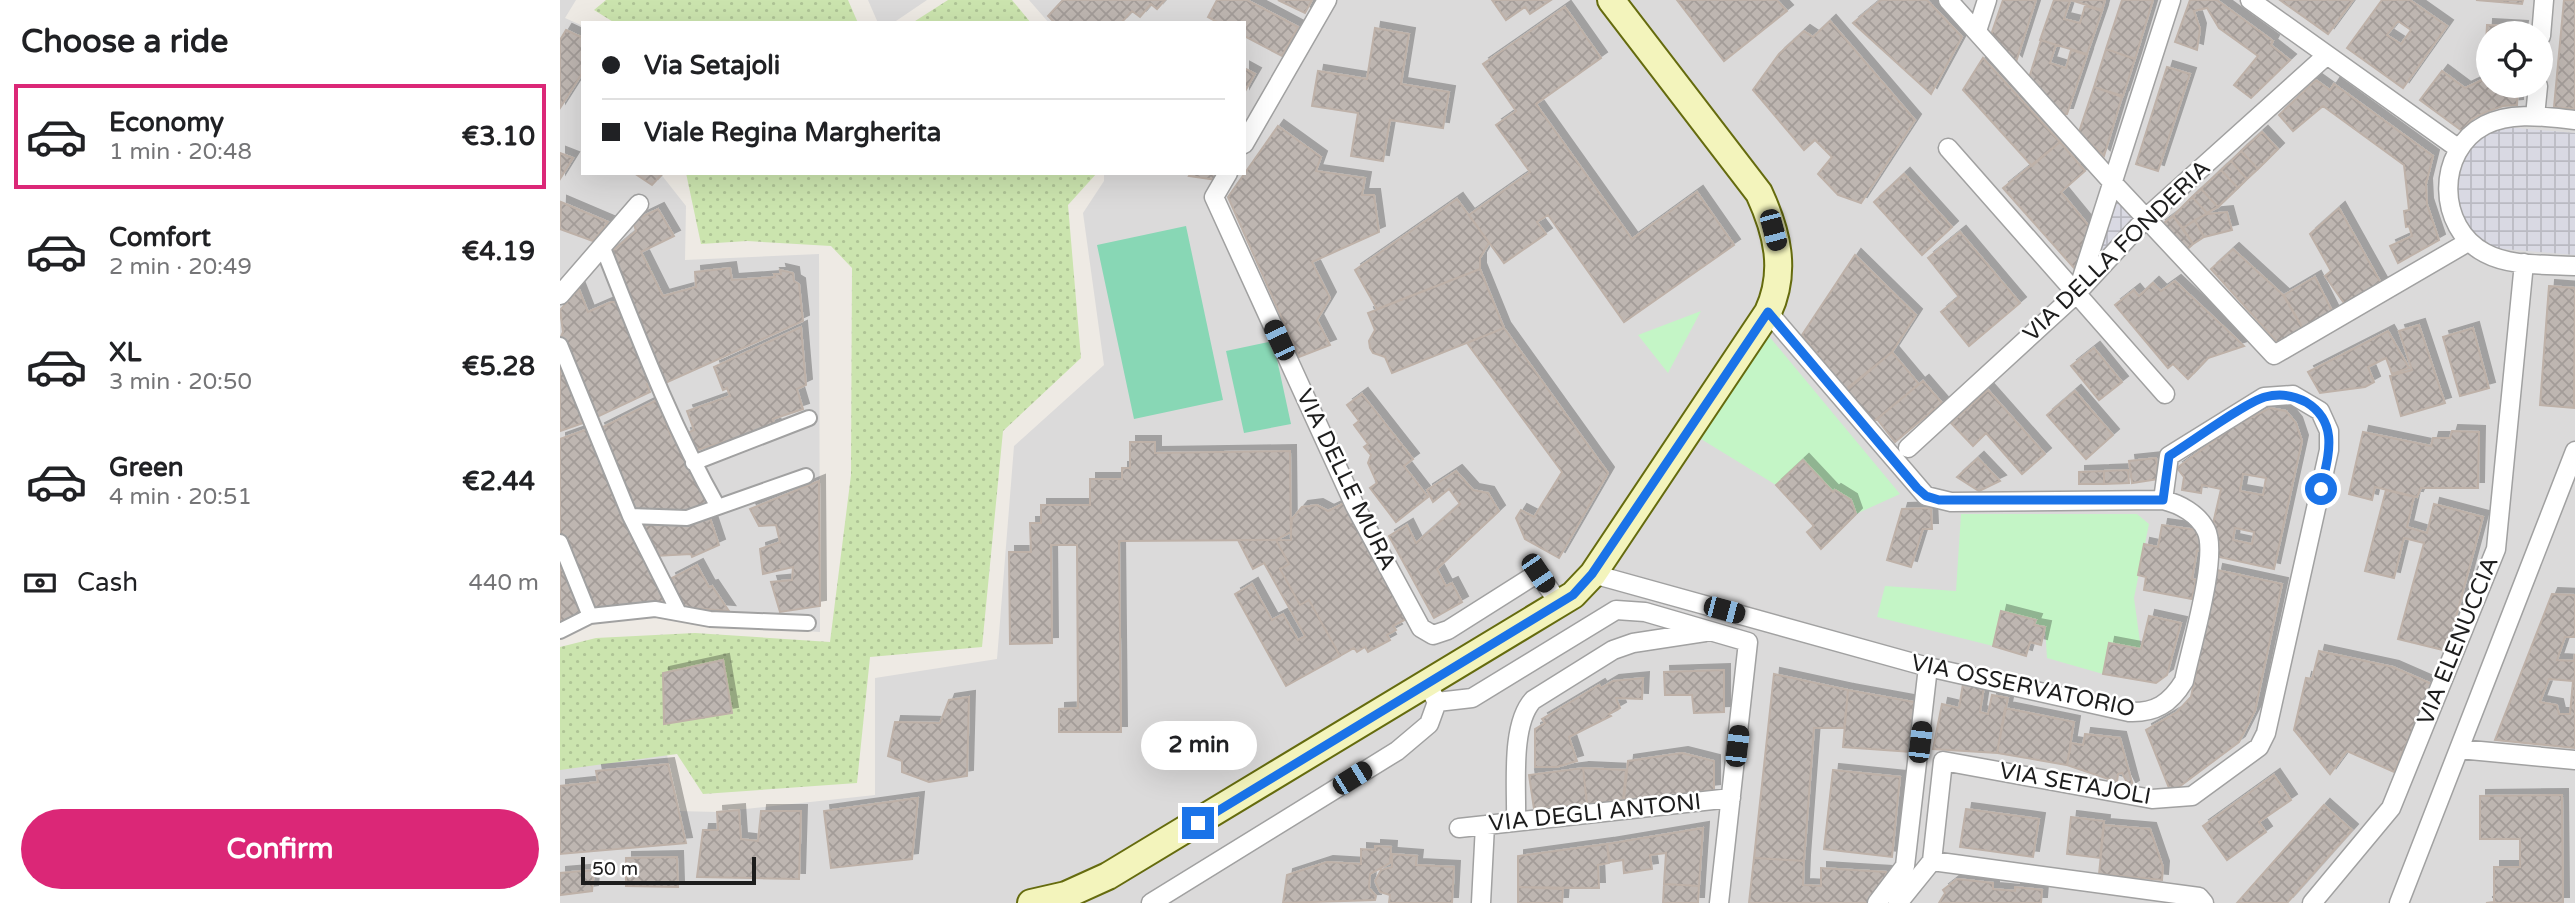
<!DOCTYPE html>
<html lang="en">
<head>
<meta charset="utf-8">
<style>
  :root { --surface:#fff; --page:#f2f2f2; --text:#202124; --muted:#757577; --line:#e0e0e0; --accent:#db2777 }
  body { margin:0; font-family:"Varela Round",sans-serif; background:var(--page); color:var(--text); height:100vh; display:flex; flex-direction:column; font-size:26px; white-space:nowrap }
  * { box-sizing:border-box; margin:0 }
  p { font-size:23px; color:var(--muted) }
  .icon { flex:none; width:38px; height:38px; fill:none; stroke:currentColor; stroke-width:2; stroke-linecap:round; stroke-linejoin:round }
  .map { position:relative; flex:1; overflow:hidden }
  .drawer { display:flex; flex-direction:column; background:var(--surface); width:560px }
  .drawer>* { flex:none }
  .guide { position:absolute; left:21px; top:21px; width:665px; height:154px; border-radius:0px; box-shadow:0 7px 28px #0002; display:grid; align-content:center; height:154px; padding:0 21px; background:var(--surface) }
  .buttons { position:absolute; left:1916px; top:21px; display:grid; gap:14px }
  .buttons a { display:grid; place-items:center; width:77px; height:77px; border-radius:50%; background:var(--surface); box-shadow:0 7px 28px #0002; font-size:35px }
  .scale { position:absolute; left:21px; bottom:18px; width:175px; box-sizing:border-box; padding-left:7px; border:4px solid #1d1d1d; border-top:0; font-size:19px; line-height:24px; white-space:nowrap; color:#1d1d1d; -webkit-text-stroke:5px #fff; paint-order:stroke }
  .end { position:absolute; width:32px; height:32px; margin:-16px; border:9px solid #1a73e8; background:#fff; box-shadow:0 0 0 4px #fff }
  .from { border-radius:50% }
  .bubble { position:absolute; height:49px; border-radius:24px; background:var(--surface); box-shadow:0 7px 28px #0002; font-size:23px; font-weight:700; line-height:49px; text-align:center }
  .car { position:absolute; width:21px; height:42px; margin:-21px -10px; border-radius:9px; box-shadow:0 0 5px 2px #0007; background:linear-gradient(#222 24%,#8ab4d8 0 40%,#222 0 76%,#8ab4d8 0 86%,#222 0) }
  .guide b { display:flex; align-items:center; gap:24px; height:66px; font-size:26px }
  .guide b+b { border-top:2px solid var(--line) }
  .guide i { width:18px; height:18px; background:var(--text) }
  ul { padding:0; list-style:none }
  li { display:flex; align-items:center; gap:21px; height:105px; margin:0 14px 10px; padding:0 7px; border:4px solid transparent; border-radius:0px }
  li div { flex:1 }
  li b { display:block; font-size:26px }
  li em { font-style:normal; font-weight:700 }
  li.selected { border-color:var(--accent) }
  li>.icon { width:63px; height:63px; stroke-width:1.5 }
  h2 { padding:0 21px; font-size:32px; line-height:84px }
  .pay { display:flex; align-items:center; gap:18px; height:77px; padding:0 21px; font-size:26px }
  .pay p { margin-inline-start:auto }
  .button { display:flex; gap:14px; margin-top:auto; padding:14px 21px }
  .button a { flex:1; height:80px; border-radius:42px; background:var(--accent); color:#fff; font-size:28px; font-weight:700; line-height:80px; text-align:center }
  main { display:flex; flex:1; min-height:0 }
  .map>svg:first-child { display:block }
  .residential { fill:#dbdada; fill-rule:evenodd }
  .grass { fill:url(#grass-dots) }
  .park { fill:#c4f5c6 }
  .pitch { fill:#88d7b5 }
  .plaza { fill:url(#plaza-grid) }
  .building { fill:url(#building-cross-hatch); stroke:#beb1a8; stroke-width:2; fill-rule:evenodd; filter:url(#shadow) }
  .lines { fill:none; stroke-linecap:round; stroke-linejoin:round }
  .pedestrian-casing { stroke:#a1a1a1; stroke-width:18 }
  .minor-casing { stroke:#a1a1a1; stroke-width:21 }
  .secondary-casing { stroke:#656b0e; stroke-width:30 }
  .pedestrian { stroke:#fff; stroke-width:14 }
  .minor { stroke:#fff; stroke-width:18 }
  .secondary { stroke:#f3f4bc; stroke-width:26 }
  .route { stroke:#1a73e8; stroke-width:9 }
  .labels { text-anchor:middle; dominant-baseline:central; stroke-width:5; stroke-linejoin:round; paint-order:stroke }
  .street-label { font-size:23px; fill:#1d1d1d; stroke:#fff }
</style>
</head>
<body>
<main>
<section class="drawer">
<h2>Choose a ride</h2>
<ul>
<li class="selected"><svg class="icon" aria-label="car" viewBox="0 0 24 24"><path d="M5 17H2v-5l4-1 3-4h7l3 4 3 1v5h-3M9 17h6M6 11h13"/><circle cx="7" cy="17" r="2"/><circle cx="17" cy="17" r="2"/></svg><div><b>Economy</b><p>1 min · 20:48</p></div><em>€3.10</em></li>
<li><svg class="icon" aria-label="car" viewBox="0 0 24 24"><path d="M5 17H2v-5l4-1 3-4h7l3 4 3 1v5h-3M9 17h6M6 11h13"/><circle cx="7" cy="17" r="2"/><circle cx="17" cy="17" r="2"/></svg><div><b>Comfort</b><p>2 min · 20:49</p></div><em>€4.19</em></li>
<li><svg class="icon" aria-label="car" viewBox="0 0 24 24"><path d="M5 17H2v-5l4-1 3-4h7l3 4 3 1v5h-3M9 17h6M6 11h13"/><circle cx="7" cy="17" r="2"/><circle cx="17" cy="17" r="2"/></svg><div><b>XL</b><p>3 min · 20:50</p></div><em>€5.28</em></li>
<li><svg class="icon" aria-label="car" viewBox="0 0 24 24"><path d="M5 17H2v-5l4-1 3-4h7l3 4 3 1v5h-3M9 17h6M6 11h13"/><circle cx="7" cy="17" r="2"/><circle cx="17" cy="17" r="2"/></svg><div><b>Green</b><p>4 min · 20:51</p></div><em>€2.44</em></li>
</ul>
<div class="pay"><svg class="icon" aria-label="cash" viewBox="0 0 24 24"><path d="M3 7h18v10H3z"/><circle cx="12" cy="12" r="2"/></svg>Cash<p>440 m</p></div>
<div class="button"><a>Confirm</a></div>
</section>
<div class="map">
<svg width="2015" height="903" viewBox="0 0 2015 903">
  <defs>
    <pattern id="grass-dots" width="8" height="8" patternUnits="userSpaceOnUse" patternTransform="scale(1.75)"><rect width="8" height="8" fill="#cbe4ae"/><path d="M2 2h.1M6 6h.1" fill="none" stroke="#aec395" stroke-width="1.8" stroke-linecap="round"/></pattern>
    <pattern id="plaza-grid" width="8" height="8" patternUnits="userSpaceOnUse" patternTransform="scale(1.75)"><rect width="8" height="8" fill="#d9d9e3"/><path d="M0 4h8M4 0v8" fill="none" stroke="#babac2"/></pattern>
    <pattern id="building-cross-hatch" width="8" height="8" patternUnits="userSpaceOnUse" patternTransform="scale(1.75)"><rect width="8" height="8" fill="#beb6b1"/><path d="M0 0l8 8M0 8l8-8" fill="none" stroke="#a39c98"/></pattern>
    <filter id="shadow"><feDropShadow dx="6" dy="-6" stdDeviation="0" flood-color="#0004"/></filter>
  </defs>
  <rect width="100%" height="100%" fill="#eeeae4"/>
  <!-- residential -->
  <path class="residential" d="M0 0H16L5 18 23 26V173H100L126 206 125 260 259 254 260 632 144 624 91 613 41 614 0 634Z
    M308 0H367L333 23H318Z
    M469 0H2015V903H0V744L103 732 117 811 157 812 315 795V678L437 659 454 446 544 365 523 213 544 181V173H684V23H489ZM1928 33H1981V86H1928Z"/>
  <!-- grass -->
  <path class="grass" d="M46 0H288L298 23H55L34 10Z
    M388 0H452L471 23H352Z
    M126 173H537L508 205 521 358 443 431 422 647 310 657 297 783 143 794 117 754 0 770V647L36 638 135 633 270 642 291 475 292 268 271 246 187 241 141 244Z"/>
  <!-- park -->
  <path class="park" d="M1141 311 1108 373 1078 335Z
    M1208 335 1340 494 1296 514 1243 461 1216 485 1141 439Z
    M1401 514H1577L1589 524 1574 598 1581 649 1549 643 1543 674 1487 658 1485 627 1442 611 1433 646 1317 617 1325 586 1396 591Z"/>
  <!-- pitch -->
  <path class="pitch" d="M626 226 663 400 574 419 537 245Z
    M713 341 731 424 684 433 666 351Z"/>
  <!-- plaza -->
  <path class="plaza" d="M1934 126 2015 133V255L1933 248 1904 225 1896 193 1900 166 1921 135Z
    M1552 182 1588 216 1516 294Z"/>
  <!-- building -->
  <path class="building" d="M503 0H605L597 9 591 4 580 17 572 11 561 23H495L488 16Z
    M657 0H687L738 27 722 56 684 36V23H659L648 17Z
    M718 0H752L745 13Z
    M932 0H991L970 14 965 7 946 20Z
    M1117 0H1217L1227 11 1164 61Z
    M1321 0H1367L1402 37 1371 94 1293 23Z
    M1443 0H1476L1456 62 1431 35Z
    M1494 0 1510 1 1504 19 1520 23 1525 6 1542 11 1527 54 1480 40Z
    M1511 0H1545L1542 10Z
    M1562 0H1593L1575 59 1546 49Z
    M1630 0H1657L1713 41 1711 45 1730 60 1691 98 1674 85 1698 56 1659 28 1647 8 1634 11 1640 29 1637 50 1615 42Z
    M1720 0H1793L1768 34Z
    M1822 0H1850L1887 26 1843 88 1787 48ZM1838 21 1851 30 1841 44 1827 35Z
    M1916 0H1963L1962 4Z
    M2004 0H2015V109L1994 107Z
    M1005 7 1041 58 976 104 1072 239 1137 192 1174 245 1064 322 988 215 977 222 986 234 944 263 909 215 970 172 936 125 956 111 923 64Z
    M1270 21 1355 120 1301 203 1278 195 1258 174 1272 157 1255 140 1244 150 1193 90 1219 54 1244 31 1253 37Z
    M1927 25 1962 27 1961 33H1928V86H1958L1957 105 1943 106 1926 112 1912 119 1902 131 1860 100 1882 71 1905 88 1924 79Z
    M815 28 849 34 841 84 889 92 883 128 830 120 823 161 791 156 798 113 752 106 758 71 807 79Z
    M6 30 23 38V72L0 108V40Z
    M1481 40 1496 45 1490 63 1506 68 1511 50 1527 55 1507 114H1503L1469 78Z
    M1546 49 1575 59 1563 96 1534 87Z
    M1423 58 1500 142 1472 166 1403 90Z
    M1607 67 1630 74 1598 171 1576 164Z
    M684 68 695 74 684 93Z
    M1756 80 1770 90 1774 84 1873 156 1866 184 1867 204 1879 240 1838 263 1830 246 1852 236 1849 226 1846 227 1844 211 1849 210 1844 165 1763 106 1733 131 1719 115Z
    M1534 87 1562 97 1544 156 1519 132Z
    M718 126 761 157 756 171 805 178 802 195H814L819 232 752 262 770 298 757 320 770 345 739 357 668 197Z
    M1702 132 1718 149 1698 169 1681 151Z
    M1500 142 1525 171 1501 192 1529 226 1515 269 1443 188Z
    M1681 151 1698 169 1687 179 1671 161Z
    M0 153 13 158 0 179Z
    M1671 161 1687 179 1678 188 1661 170Z
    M1661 170 1678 188 1658 207 1641 189Z
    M74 173H103L92 185Z
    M631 173H659L656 180 629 176Z
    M1344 174 1392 227 1362 255 1314 202Z
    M1641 189 1658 207 1647 213 1632 197Z
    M1632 197 1647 213 1623 228 1613 216Z
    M897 199 929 243 920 258V269L817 309 795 270Z
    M1 202 48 222 33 241 0 229Z
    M1779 208 1822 285 1786 306 1765 276 1771 271 1750 234Z
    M98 209 114 236 81 252 103 296 136 287 135 272 170 268 172 280 215 277 214 274H221L220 270 233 273 234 281 239 284 243 321 101 385 50 253 76 231 73 221Z
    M1667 212 1672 230 1644 237 1635 220 1647 214Z
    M1613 216 1633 244 1623 253 1600 226Z
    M1635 220 1644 237 1633 244 1623 228Z
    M1400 232 1460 303 1409 346 1381 312 1399 297 1368 258Z
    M1673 249 1723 295 1743 329 1718 343 1651 269Z
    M1295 255 1356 315 1332 352 1286 389 1242 335Z
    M920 269 944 328 832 373 825 357 813 353 810 348 809 341 815 330 808 313Z
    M1755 277 1772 311 1743 329 1724 295Z
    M1615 281 1684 346 1648 358 1628 379 1613 364 1608 368 1555 305 1574 290 1579 296 1593 283 1601 291Z
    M1989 286 2015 288 2014 408 1980 405Z
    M19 289 28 312 51 302H61L96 381 87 384 90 392 37 417 0 339 3 332 0 310Z
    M1859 325 1885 403 1841 416 1830 376 1852 370 1839 331Z
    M241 327 246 385 237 389 243 409 213 419 215 426 131 452 125 434 134 430 127 411 170 396 167 388 163 390 154 367Z
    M944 328 1048 473 999 558 965 539 956 518 961 510 974 517 1002 472 907 343Z
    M1913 328 1929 388 1900 396 1883 337Z
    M1828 331 1849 368 1832 374 1826 358 1808 367 1814 382 1805 387 1760 393 1748 372Z
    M1534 348 1562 382 1539 400 1511 366Z
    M1332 352 1359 384 1313 422 1287 390Z
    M0 364 32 420 0 431Z
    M1363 381 1382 403 1335 442 1317 419Z
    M1428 390 1485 454 1462 474 1426 433 1413 446 1391 423Z
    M1515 391 1553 435 1526 459 1487 415Z
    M802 394 853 459 844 466 868 497 836 522 810 488 817 483 808 463 811 455 804 447 808 444 794 425 799 421 787 405Z
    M97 400 111 436 116 434 151 505 114 517 72 513 39 429Z
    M1710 408 1726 411 1736 423 1742 441 1714 569 1646 554 1661 489 1642 485 1641 493 1622 490 1624 477 1617 468 1674 426ZM1683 474 1706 478 1703 495 1680 491ZM1675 528 1694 532 1692 544 1673 540Z
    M28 429 112 605 29 610 0 539V439Z
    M1892 431 1919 432 1918 488H1861L1857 497 1815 487 1812 500 1789 494 1803 432 1871 446 1873 438H1890Z
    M570 442H595V453L730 451 731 540 559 541 561 732H499V709L518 708 517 545H491L492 643 450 644 449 552H471L470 523H481V505H530V479H562V468H570Z
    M1418 458 1440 481 1419 491 1397 477Z
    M1596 458 1599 479 1572 483 1569 461Z
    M1243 460 1273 492 1275 490 1291 500 1296 514 1261 549 1247 532 1254 526 1216 485Z
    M1568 470 1569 483 1544 484V471Z
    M896 471 913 490 928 493 939 511 877 569 886 586 892 583 902 602 874 618 829 536 847 525 856 543 900 504 889 489 873 502 867 490Z
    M1544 471V484H1519V472Z
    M259 481 260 606 220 612 211 582 232 580 233 567 203 574 200 549 220 542 216 525 199 526 190 509Z
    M1826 490 1854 497 1847 527 1867 533 1874 504 1923 517 1887 651 1838 639 1864 543 1844 538 1834 578 1805 571Z
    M784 503 848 618 833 626 836 630 827 635 830 640 808 652 805 647 797 652 794 648 780 656 749 600 740 605 720 569 729 564 716 540 731 532 732 519 742 507 757 505 768 511Z
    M1371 508 1372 529H1363L1351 567 1327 560 1342 509Z
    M149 515 159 545 132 557 131 554 95 556 76 517 87 522 132 524Z
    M1602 525 1645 531 1642 551H1637L1632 579 1636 580 1632 599 1584 590 1586 577 1578 575 1584 544 1598 547Z
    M678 540H716L729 564 720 569 740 605 749 600 780 656 726 686 675 594 692 584 712 620 723 614 738 640 745 636 704 563 693 569Z
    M0 558 21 616 0 624Z
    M137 565 149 587 152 586 169 611 120 607 110 579Z
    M1657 570 1722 584 1695 711 1679 742 1611 793 1586 730 1617 712 1631 697Z
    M1992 594 2015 595V637H2005L1997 660 2014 661 2015 654V748L1935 740ZM1989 679 2013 681 2010 714H1999L1997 705 1980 702Z
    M1441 611 1476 620 1474 625 1485 627 1481 645 1470 642 1466 656 1433 646Z
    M1589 616 1621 623 1607 675 1596 683 1543 674 1549 643 1581 649Z
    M1759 651 1833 667 1872 684 1834 772 1787 751 1770 774 1734 730 1746 678 1752 679Z
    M163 660 172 713 104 724 103 673Z
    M1164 670V712L1134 713 1132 695H1105L1104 672Z
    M1214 674 1288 690 1284 728H1254L1244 861 1194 858Z
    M1083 678 1082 699 1056 698 1060 708 1049 714 1051 716 1009 737 1017 761 997 767H975V729L985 723 982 719 1039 685 1041 688 1053 681Z
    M1403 684 1424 687 1420 712 1428 714 1432 695 1448 698 1437 753 1373 749 1382 704 1399 708Z
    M1288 690 1354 702 1351 752 1283 747Z
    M409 697 407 776 369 782 342 772V761L328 756 335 722 380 723 389 700Z
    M1445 708 1514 722 1507 765 1437 753Z
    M1525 734 1560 738 1573 786 1570 788 1562 773 1558 774 1557 782 1507 765 1511 743 1523 745Z
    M1122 753 1154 761V790L1064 800 1068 761Z
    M108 764 126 843 0 854V786L38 782 36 771Z
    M1023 768 1066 770 1063 800 1027 804Z
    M1023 768 1027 804 974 809 969 775Z
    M1273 770 1340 777 1332 857 1264 849Z
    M1714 775 1731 800 1699 822 1706 832 1667 860 1643 826Z
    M2002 795 2003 903H1926L1934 902V867H1960V839H1920V796Z
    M358 798 352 859 271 868 264 811Z
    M1764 805 1792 830 1727 903H1677Z
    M1406 809 1479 819 1473 857 1400 847Z
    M179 810 181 839 198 841 201 811H241L239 879 137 877 143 830H158L157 812Z
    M1511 817 1544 821 1540 858 1507 854Z
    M1544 825 1590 829 1603 867 1602 880 1539 874Z
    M1143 828 1139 886 1104 884 1106 853 1090 855 1092 869 1064 873 1063 860 1050 862 1047 844Z
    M1047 844 1049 863 1038 865 1039 888 958 887V856Z
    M815 846 831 847 830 863 810 874 809 888 816 896 815 900 723 903 727 875 767 862 801 864V849L815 850Z
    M832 854 857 856 856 865 894 867 892 903H829L830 895 820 892 815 881 821 870 832 867Z
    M117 857 118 887 66 886V858Z
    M1194 858 1244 861 1243 885 1261 886V868L1326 872 1324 886 1311 903H1189Z
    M34 870 32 891 0 895V873Z
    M1397 879 1433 883V889L1455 891V887L1482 890 1481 903H1379L1385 893 1383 890Z
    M1104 884 1139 886 1138 903H1103Z
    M958 887 1003 889 1002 903H958Z"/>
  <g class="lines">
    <defs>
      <path id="pedestrian" d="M43 248C78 336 111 424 158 507
        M0 345 70 516 118 611
        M133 463 249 418
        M70 516 127 518 246 476
        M0 542 30 616
        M0 631 30 616 95 609 150 619 248 623"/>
      <path id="minor" d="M1388 0 1552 182 1714 355 1908 242
        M1690 0 1899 149
        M1417 31 1427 0
        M1981 36 1984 0
        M1975 116 1978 86
        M2015 120C1986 117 1952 111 1925 125 1875 151 1877 228 1925 253 1951 267 1986 264 2015 266
        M684 144 767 0
        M1388 148 1605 394
        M668 173 654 197 795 506 861 628 873 635 888 630 978 573 999 603
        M1519 287 1611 0
        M0 295 79 204
        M1348 448 1516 294 1588 216 1767 55
        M1603 500 1609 456 1704 397 1733 395 1760 411 1769 431V450L1706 733 1699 747 1632 796 1592 799 1383 761 1372 861 1639 897 1644 903
        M1033 574 1368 667 1569 712C1595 713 1610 704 1624 681 1630 651 1659 555 1646 530 1638 514 1620 504 1603 500L1391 502 1366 496 1208 312
        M877 702 912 698 1056 610 1085 612 1188 642 1159 903
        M1899 749 2015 760
        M956 821C957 788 950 725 973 700L1053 650 1073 643 1145 632
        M899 828 1171 798
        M591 903 837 751 869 724 877 702 872 693
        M921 903 925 825
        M1317 903 1345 866 1368 667
        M1338 903 1372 861
        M1752 903 1831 808 1936 549 1964 263
        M1839 903 2015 451"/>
      <path id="secondary" d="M471 903 506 895 548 876 1013 595 1033 574 1208 312C1227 271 1217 232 1199 193L1051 0"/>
    </defs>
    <!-- pedestrian casing -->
    <use href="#pedestrian" class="pedestrian-casing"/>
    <!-- minor casing -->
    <use href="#minor" class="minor-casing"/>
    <!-- secondary casing -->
    <use href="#secondary" class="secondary-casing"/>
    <!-- pedestrian -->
    <use href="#pedestrian" class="pedestrian"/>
    <!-- minor -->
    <use href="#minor" class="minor"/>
    <!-- secondary -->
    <use href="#secondary" class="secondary"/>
  </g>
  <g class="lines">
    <!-- route -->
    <path class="route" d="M638 823 1013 595 1032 574 1208 312 1357 488 1366 496 1379 500H1603L1609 456C1630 443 1686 402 1705 397 1720 393 1733 395 1746 402 1780 423 1768 456 1761 489"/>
  </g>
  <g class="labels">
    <!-- street labels -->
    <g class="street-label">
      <text transform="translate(1557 251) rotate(-44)">VIA DELLA FONDERIA</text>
      <text transform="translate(786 480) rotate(64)">VIA DELLE MURA</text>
      <text transform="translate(1898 641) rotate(-68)">VIA ELENUCCIA</text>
      <text transform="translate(1463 686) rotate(12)">VIA OSSERVATORIO</text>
      <text transform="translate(1515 784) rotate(10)">VIA SETAJOLI</text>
      <text transform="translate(1035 813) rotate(-6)">VIA DEGLI ANTONI</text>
    </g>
  </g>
</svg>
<div class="buttons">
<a><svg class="icon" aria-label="locate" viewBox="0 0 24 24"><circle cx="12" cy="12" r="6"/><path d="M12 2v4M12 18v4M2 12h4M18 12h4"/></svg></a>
</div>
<div class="scale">50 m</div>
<i class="end from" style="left:1761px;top:489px"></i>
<i class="end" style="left:638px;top:823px"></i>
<div class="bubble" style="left:581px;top:721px;width:116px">2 min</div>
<i class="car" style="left:1213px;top:230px;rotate:165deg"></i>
<i class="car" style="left:719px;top:340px;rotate:335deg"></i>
<i class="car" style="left:978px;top:573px;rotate:146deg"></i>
<i class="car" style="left:1164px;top:610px;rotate:105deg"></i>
<i class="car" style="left:1360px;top:742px;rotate:7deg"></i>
<i class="car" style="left:1177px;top:746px;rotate:7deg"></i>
<i class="car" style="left:792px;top:778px;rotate:58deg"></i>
<div class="guide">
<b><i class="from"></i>Via Setajoli</b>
<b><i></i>Viale Regina Margherita</b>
</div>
</div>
</main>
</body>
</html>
